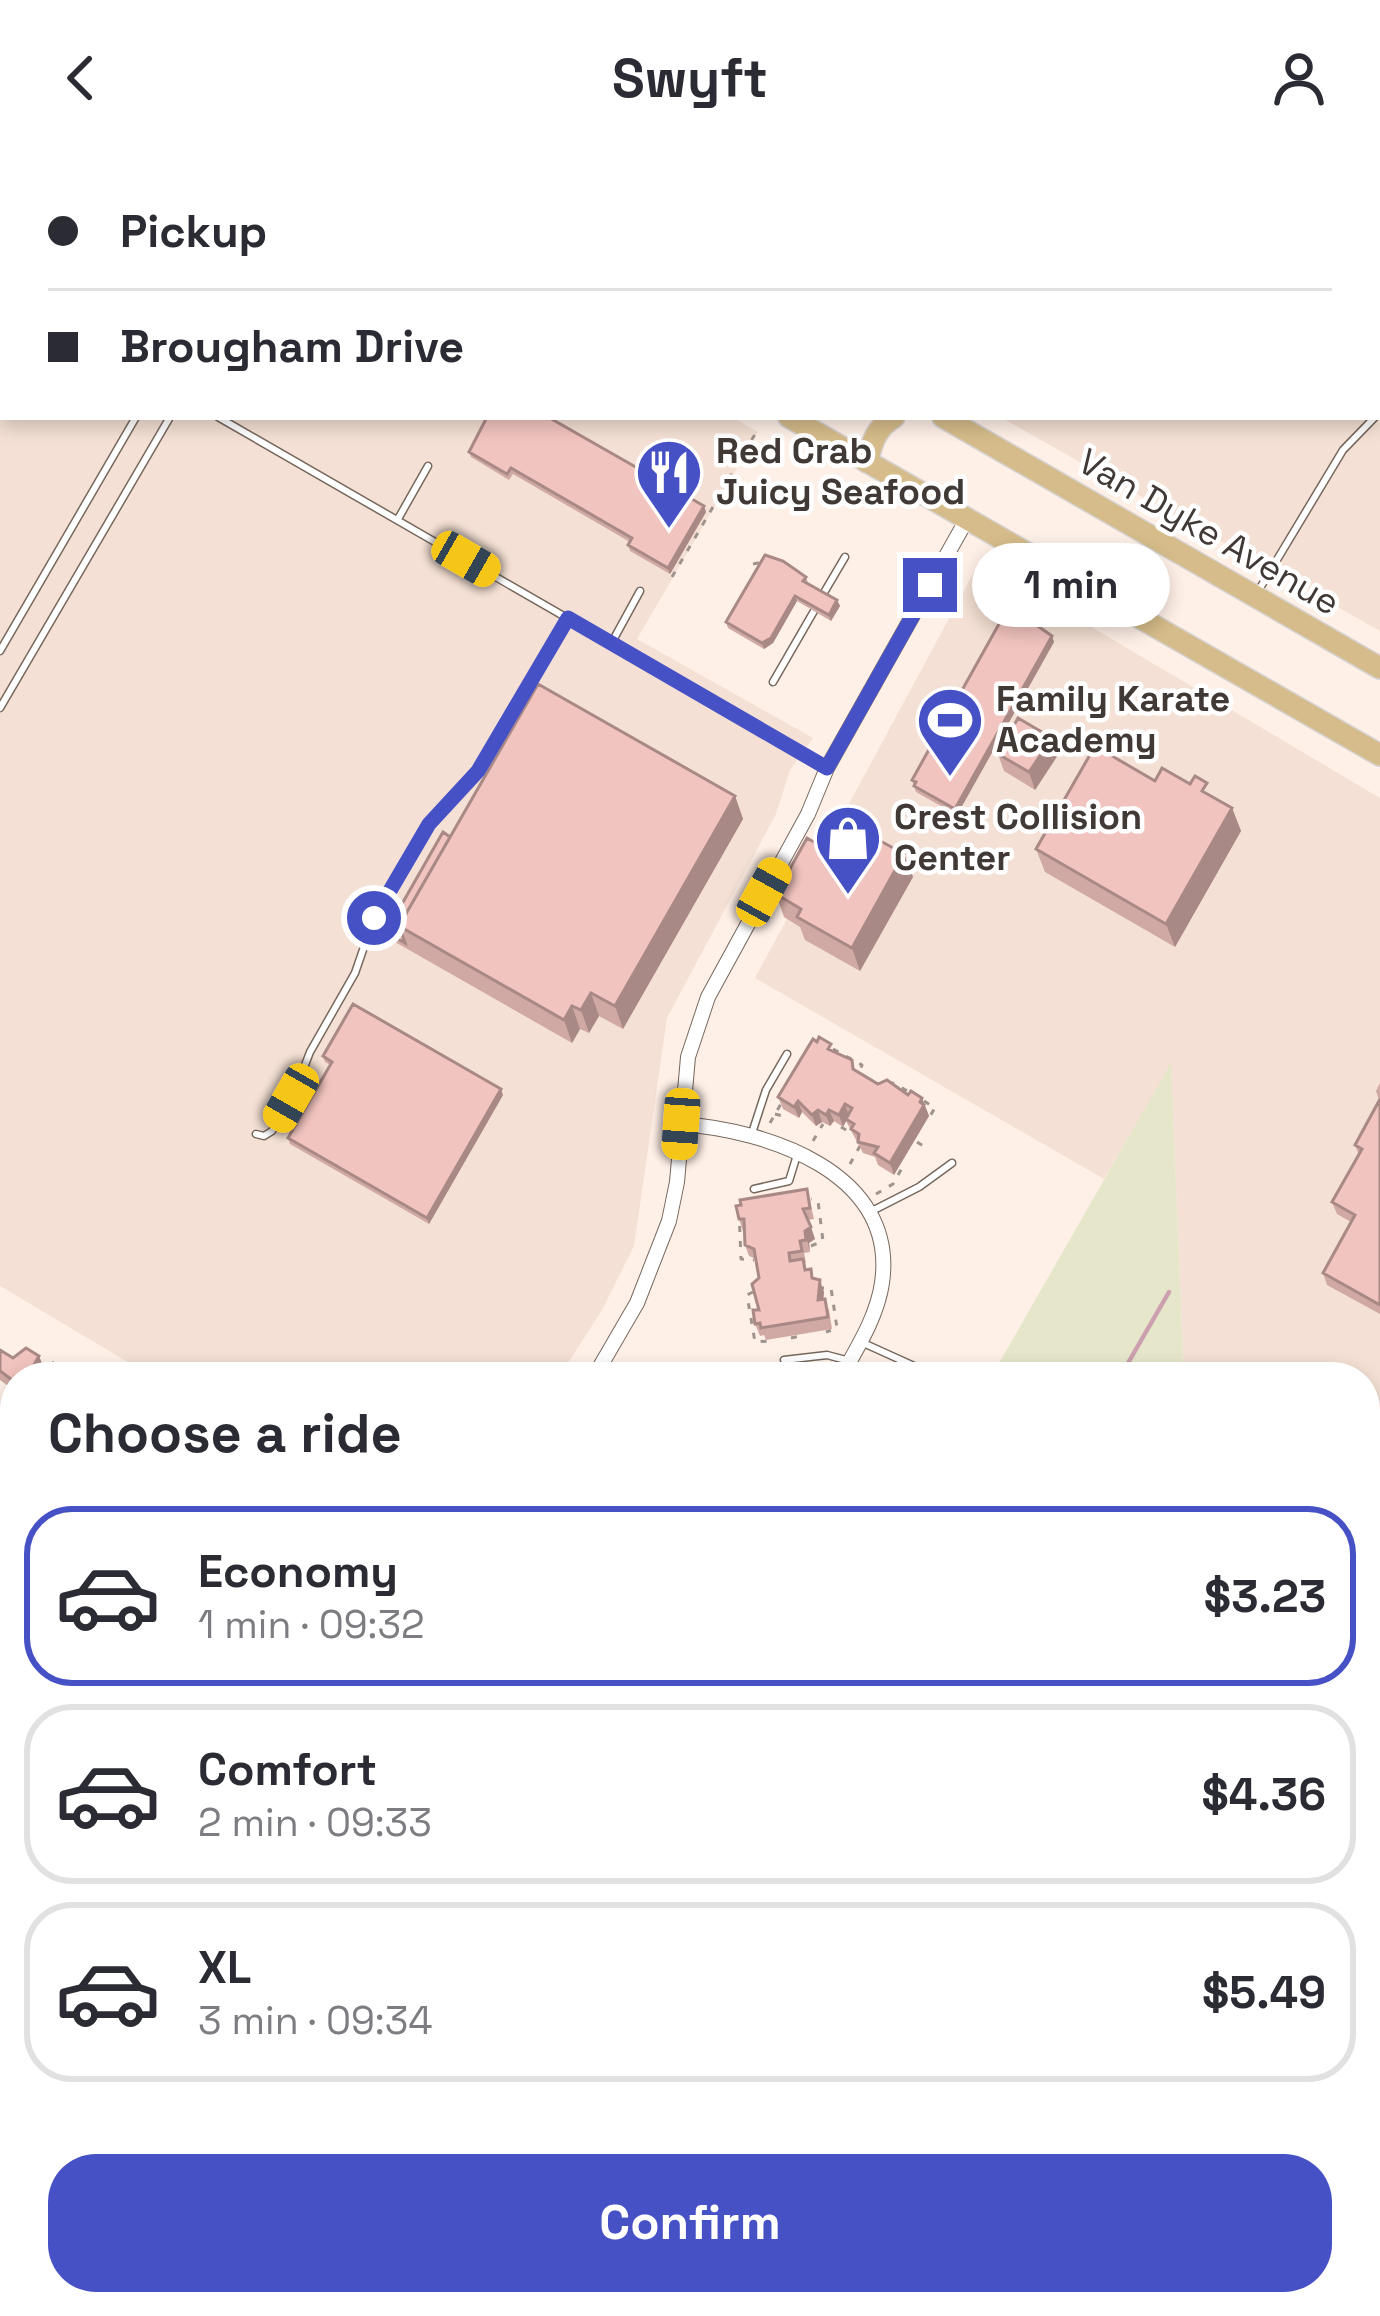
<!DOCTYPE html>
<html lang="en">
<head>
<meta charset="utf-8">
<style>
  :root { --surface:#fff; --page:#f2f2f3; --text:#2b2b33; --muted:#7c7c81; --line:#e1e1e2; --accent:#4751c6 }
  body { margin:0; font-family:"Space Grotesk",sans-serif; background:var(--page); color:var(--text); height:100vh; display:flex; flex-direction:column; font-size:45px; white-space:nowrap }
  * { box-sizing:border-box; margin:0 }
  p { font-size:39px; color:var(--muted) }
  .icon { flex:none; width:66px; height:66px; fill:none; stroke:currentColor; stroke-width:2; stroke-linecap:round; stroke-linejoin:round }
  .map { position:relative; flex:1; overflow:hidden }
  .side { position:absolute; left:0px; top:1206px; width:1380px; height:954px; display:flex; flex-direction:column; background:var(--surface); border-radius:48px 48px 0 0; box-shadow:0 6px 18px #0003 }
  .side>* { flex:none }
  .hud { position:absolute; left:0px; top:0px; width:1380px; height:264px; box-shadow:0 6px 18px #0003; display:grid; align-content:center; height:264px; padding:0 48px; background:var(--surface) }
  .end { position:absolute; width:54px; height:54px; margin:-27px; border:15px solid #4751c6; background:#fff; box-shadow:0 0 0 6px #fff }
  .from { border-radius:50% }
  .bubble { position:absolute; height:84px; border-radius:42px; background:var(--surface); box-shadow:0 6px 18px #0003; font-size:39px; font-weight:600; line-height:84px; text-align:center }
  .car { position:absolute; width:36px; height:72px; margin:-36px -18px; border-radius:15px; box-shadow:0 0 9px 3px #0007; background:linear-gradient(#f5c518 24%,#345 0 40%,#f5c518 0 76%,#345 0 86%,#f5c518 0) }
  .hud b { display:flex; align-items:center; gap:42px; height:114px; font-size:45px }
  .hud b+b { border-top:3px solid var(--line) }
  .hud i { width:30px; height:30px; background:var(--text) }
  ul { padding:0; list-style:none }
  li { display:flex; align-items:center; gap:36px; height:180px; margin:0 24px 18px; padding:0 24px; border:6px solid var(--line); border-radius:48px }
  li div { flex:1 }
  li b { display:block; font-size:45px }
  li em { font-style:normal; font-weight:600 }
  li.on { border-color:var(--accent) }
  li>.icon { width:108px; height:108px; stroke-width:1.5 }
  h2 { padding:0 48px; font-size:54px; line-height:144px }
  .button { display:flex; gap:24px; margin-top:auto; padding:24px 48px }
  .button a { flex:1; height:138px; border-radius:48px; background:var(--accent); color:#fff; font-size:48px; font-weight:600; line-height:138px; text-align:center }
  header { display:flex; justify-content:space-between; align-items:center; height:156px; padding:0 48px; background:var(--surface); font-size:54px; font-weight:600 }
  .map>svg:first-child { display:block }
  .built { fill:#f4e0d4 }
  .green { fill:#e6e7ca }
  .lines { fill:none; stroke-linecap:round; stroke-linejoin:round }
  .stream { stroke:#cca0ae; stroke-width:4.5 }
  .service-casing { stroke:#77685e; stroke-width:9 }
  .minor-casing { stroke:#77685e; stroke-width:16 }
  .primary-casing { stroke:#d5d3d3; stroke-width:24 }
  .path { stroke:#9e938d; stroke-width:3; stroke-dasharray:6 9; stroke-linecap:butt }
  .service { stroke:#fff; stroke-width:6 }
  .minor { stroke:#fff; stroke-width:14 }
  .primary { stroke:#d6bc8a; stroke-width:21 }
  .wall { fill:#d0a9a4 }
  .shaded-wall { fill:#a98986 }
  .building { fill:#f2c4bf; stroke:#a98986; stroke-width:3 }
  .route { stroke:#4751c6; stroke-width:15 }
  .labels { text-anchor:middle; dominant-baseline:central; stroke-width:9; stroke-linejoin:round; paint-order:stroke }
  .poi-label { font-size:36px; font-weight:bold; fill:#403935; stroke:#fff; text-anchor:start }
  .street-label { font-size:36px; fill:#403935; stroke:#fff }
</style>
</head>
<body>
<header><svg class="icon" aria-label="back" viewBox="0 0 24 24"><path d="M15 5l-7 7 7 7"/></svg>Swyft<svg class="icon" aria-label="person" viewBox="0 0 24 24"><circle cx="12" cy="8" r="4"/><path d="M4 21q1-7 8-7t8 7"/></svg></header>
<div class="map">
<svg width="1380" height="2160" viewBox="0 0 1380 2160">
  <rect width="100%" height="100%" fill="#fff0e7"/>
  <!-- built -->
  <path class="built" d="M0 0 262 3H3V261H732L758 276 637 483 813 582 790 614 776 658 667 862 634 1090 602 1154 559 1221H153L0 1130Z
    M554 0H1380V475L1000 261H1377V3Z
    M980 405 1380 642V1621L1365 1612V1221H1184L1171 910 1104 1023 755 822Z
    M0 1929 15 1938V2145H191L182 2160H0Z"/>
  <!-- green -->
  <path class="green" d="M1171 907 1184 1221H991Z
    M1365 1612 1380 1621V1779L1365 1771Z
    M467 2145H690L682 2160H458Z"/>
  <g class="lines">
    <!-- stream -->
    <path class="stream" d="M1120 1221 1169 1136
      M575 2160 584 2145"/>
    <defs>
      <path id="service" d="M57 3 59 0
        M287 3 289 0
        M313 3 315 0
        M689 3 691 0
        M0 85 3 84
        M0 113H3
        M0 161 3 162
        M0 191 3 192
        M218 261 824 610
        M398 363 428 310
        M1257 437 1343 294 1375 261
        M822 440 845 401
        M611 488 640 435
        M0 495 136 261
        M773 526 814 455
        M0 552 170 261
        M752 977 766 934 787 898
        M256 978 264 980 272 975 295 935 310 896 355 817 374 762 429 668 478 615 568 462
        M754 1033 789 1025 797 999
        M868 1057 919 1031 952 1007
        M861 1186 934 1219
        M784 1204 827 1199 846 1204"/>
      <path id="minor" d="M681 968C766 974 898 1016 882 1127 877 1161 857 1192 841 1221
        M594 1221 637 1147 669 1065 677 1026 688 901 708 841 808 658 827 612 967 363
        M0 1278 15 1287
        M0 1780 15 1790
        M1365 1785 1380 1794
        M1365 2127 1380 2136
        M796 2145 822 2160
        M322 2160 331 2145
        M1110 2160 1119 2145"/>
      <path id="primary" d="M334 0 340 3
        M486 0 492 3
        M789 261 1380 599
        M943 261 1380 512
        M867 306C872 286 876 272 894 261"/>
    </defs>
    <!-- service casing -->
    <use href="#service" class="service-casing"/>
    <!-- minor casing -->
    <use href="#minor" class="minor-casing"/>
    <!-- primary casing -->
    <use href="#primary" class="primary-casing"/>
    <!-- path -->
    <path class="path" d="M729 323 758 273
      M753 408 763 406
      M672 421 720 339
      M833 893 862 909 858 919
      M889 930 893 927 911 937
      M924 945 935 952 930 960
      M775 958 783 960 787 955
      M770 967 782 946
      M841 971 851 977
      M813 985 823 968
      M917 986 928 993
      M850 1008 860 990
      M876 1038 893 1028 902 1012
      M739 1055 741 1103 754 1104
      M811 1090 823 1085 818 1045 811 1043
      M818 1132H831L837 1172 826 1176
      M753 1136 747 1139 755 1186 769 1185
      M791 1182 800 1180"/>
    <!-- service -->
    <use href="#service" class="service"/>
    <!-- minor -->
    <use href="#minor" class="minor"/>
    <!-- primary -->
    <use href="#primary" class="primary"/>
  </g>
  <!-- wall -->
  <path class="wall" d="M831 0H1380V145L1377 150V3H836Z
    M469 296 704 350 706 356 670 418 630 395 628 389 630 386 513 318 509 324 471 301Z
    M806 421 808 427 837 444 840 450 831 465 797 445 773 487 764 493 728 472 726 466Z
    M1052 480 1054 486 957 659 916 636 912 624Z
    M1052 582 1058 599 1035 634 1004 615 998 598Z
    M1155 625 1212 641 1232 652 1241 675 1175 791 1045 716 1036 693Z
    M735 640 743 663 623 873 599 860 589 877 580 873 572 887 388 782 386 776 450 681Z
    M831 696 904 698 913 721 860 815 805 784 800 771 784 761 776 738Z
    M834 895 857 915 878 928 908 939 922 942 929 960 894 1019 878 1009 875 1001 863 997 846 965 843 971 834 965 830 970 822 966 816 970 802 956 799 962 783 953 778 941Z
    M323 900 503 939 429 1068 290 988 288 982 330 909 325 906Z
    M1380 927V1158L1327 1129 1323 1117 1351 1066 1337 1058 1332 1046 1359 999 1355 989 1379 944 1376 935Z
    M807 1033 814 1063 808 1064 815 1083 809 1087 810 1096 804 1097 806 1107H805L807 1114 824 1136 823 1143 829 1154 832 1173 766 1184 764 1179 760 1180 755 1168 759 1154V1122L756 1103 749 1100 745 1089 744 1075H743L739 1063Z
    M0 1194 13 1202 44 1212 38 1221H15V1235L0 1224Z
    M15 1335V1373L6 1368 2 1357Z
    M1380 1424V1493L1367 1486 1365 1481V1451Z
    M15 1590V1643L0 1635V1609Z
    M0 1678 15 1687V1722L11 1729 0 1722Z
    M15 1835V1885L0 1876V1852Z
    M1380 2022V2075L1365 2068V2026L1368 2027Z
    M412 2145H436L430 2156Z
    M924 2145H995L997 2150 991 2160H939L927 2153Z
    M1217 2145H1281L1283 2151 1278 2160H1234L1220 2152Z"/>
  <!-- shaded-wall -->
  <path class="shaded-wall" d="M29 0H45L44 3H27Z
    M1380 116V145L1377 150V121Z
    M704 350 706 356 670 418 668 412Z
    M795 440 797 445 773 487 764 493 762 487Z
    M837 444 840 450 831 465 829 459Z
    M1052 480 1054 486 957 659 955 653Z
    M1052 582 1058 599 1035 634 1029 616Z
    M735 640 743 663 623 873 615 850Z
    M1232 652 1241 675 1175 791 1166 768Z
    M904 698 913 721 860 815 852 792Z
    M591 837 599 860 589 877 581 854Z
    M572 850 580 873 572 887 564 864Z
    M501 933 503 939 429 1068 427 1062Z
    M922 942 929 960 894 1019 890 1007Z
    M798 945 802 956 799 962 794 951Z
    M845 948 849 960 843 971 839 959Z
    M818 954 822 966 816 970 812 959Z
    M829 954 834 965 830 970 826 959Z
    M811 1071 815 1083 809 1087 810 1096 805 1075Z
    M820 1124 824 1136 822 1156 818 1144Z
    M39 1200 44 1212 38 1221H27Z
    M2 1332 6 1344 0 1353V1335Z
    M1380 1376V1414L1365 1440V1402Z
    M15 1703V1722L11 1729 7 1717Z
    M2 1826 6 1838 0 1848V1829Z
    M1374 1839 1379 1850 1369 1868 1365 1855Z
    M1374 1990 1377 1996 1365 2014V2005Z
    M258 2145 263 2157 261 2160H250Z
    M426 2145H436L430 2156Z
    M989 2145H995L997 2150 991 2160H980Z
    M1275 2145H1281L1283 2151 1278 2160H1268Z"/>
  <!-- building -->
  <path class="building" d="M0 0H29L27 3H3V16L0 14Z
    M855 0H1380V116L1377 121V3H860Z
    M487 261H548L704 350 668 412 628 389 632 382 511 312 507 318 469 296Z
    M765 399 783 405 806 421 803 425 837 444 829 459 795 440 771 482 762 487 726 466Z
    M1009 450 1052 480 955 653 914 630 916 626 912 624Z
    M538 528 735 640 615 850 591 837 581 854 572 850 564 864 399 770Z
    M1018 562 1052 582 1029 616 998 598Z
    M1095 590 1155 625 1162 612 1190 628 1195 620 1207 627 1202 635 1232 652 1166 768 1036 693Z
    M848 667 904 698 852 792 797 761 801 753 776 738 807 682 831 696Z
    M443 676 450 681 399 770 405 787 386 776Z
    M353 848 501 933 427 1062 288 982 332 906 323 900Z
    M819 881 831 888 828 893 852 904 853 913 878 928 887 924 908 939 911 935 922 942 920 946 924 949 890 1007 874 997 878 991 858 986 859 978 851 973 854 968 846 963 852 952 845 948 839 959 829 954 826 959 818 954 812 959 798 945 794 951 778 941 813 883 817 886Z
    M1380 943V1149L1323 1117 1355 1059 1332 1046 1362 993 1355 989Z
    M807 1033 810 1052 803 1053 811 1071 805 1075 806 1084 800 1085 802 1095 789 1097 790 1105 803 1103 805 1114 811 1113 812 1122 820 1124 818 1144 825 1143 828 1161 761 1172 760 1167 755 1168 753 1154H759L752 1128 759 1122 754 1093 745 1089 744 1063H739L736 1050 741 1049 740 1044Z
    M26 1192 39 1200 27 1221H15V1226L0 1215V1194L13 1202Z
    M53 1207 67 1215 66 1221H45Z
    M871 1209 893 1221H864Z
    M1380 1328V1376L1365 1402V1354Z
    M15 1335V1364L2 1357Z
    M1380 1424V1472L1379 1474 1365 1467V1451Z
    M11 1588 15 1590V1633L0 1625V1609Z
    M0 1678 15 1687V1703L7 1717 0 1713Z
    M12 1833 15 1835V1876L0 1867V1852Z
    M1365 1833 1374 1839 1365 1855Z
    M1365 1984 1374 1990 1365 2005Z
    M1373 2018 1380 2022V2065L1365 2059V2026L1368 2027Z
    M223 2145H258L250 2159 243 2155 240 2160H214Z
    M381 2145H389L415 2159 371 2160Z
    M929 2145H989L980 2160H955Z
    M1038 2145 1055 2155 1052 2160H1026Z
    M1224 2145H1275L1267 2159 1251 2149 1246 2158Z
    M1288 2145H1294L1305 2152 1308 2146 1325 2156 1324 2160H1279Z
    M693 2147 708 2155 706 2160H686Z"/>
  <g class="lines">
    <!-- route -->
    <path class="route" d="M374 762 429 668 478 615 568 462 827 612 930 429"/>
  </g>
  <!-- icons -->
  <defs>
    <symbol id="restaurant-pin" viewBox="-11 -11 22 30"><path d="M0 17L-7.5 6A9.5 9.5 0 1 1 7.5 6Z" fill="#4751c6" stroke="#fff"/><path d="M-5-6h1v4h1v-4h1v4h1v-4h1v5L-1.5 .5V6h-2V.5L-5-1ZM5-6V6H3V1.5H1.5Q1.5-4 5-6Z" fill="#fff"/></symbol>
    <symbol id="stadium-pin" viewBox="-11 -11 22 30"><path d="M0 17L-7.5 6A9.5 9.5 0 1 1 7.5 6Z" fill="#4751c6" stroke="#fff"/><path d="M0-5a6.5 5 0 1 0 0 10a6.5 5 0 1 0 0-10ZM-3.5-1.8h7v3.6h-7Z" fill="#fff"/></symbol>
    <symbol id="shop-pin" viewBox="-11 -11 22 30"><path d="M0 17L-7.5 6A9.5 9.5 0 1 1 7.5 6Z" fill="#4751c6" stroke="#fff"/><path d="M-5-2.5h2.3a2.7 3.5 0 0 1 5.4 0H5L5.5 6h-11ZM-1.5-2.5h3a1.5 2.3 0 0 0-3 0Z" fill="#fff"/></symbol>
  </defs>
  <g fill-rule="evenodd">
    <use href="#restaurant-pin" x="631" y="278" width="76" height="104"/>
    <use href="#stadium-pin" x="912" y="526" width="76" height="104"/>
    <use href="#shop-pin" x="810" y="644" width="76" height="104"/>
  </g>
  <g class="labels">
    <!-- poi labels -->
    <g class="poi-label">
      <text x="716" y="295">Red Crab<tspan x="716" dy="41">Juicy Seafood</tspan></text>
      <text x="996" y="543">Family Karate<tspan x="996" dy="41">Academy</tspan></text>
      <text x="894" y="661">Crest Collision<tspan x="894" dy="41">Center</tspan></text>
    </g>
    <!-- street labels -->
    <g class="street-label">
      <text transform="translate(1209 376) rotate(30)">Van Dyke Avenue</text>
    </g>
  </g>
</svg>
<i class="end from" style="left:374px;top:762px"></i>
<i class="end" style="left:930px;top:429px"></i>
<div class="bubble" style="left:972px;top:387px;width:198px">1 min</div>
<i class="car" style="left:466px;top:403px;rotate:120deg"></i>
<i class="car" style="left:764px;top:736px;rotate:29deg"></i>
<i class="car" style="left:291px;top:942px;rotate:210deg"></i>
<i class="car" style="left:681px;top:968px;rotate:184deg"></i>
<div class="hud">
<b><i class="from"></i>Pickup</b>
<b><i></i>Brougham Drive</b>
</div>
<section class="side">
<h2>Choose a ride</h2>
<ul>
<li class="on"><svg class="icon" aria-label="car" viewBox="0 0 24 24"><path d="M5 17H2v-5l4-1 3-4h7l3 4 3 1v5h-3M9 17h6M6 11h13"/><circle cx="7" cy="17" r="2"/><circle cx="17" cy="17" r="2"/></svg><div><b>Economy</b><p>1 min · 09:32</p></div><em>$3.23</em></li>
<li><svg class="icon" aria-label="car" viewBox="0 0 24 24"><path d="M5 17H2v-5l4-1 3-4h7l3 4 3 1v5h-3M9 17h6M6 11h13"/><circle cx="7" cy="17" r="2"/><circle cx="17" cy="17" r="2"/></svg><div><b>Comfort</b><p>2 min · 09:33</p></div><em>$4.36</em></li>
<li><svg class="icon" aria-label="car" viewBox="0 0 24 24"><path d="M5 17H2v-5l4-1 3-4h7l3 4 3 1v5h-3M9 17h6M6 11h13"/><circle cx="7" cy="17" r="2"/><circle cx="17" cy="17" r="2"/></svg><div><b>XL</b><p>3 min · 09:34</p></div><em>$5.49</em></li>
</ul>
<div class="button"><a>Confirm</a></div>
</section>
</div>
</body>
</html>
